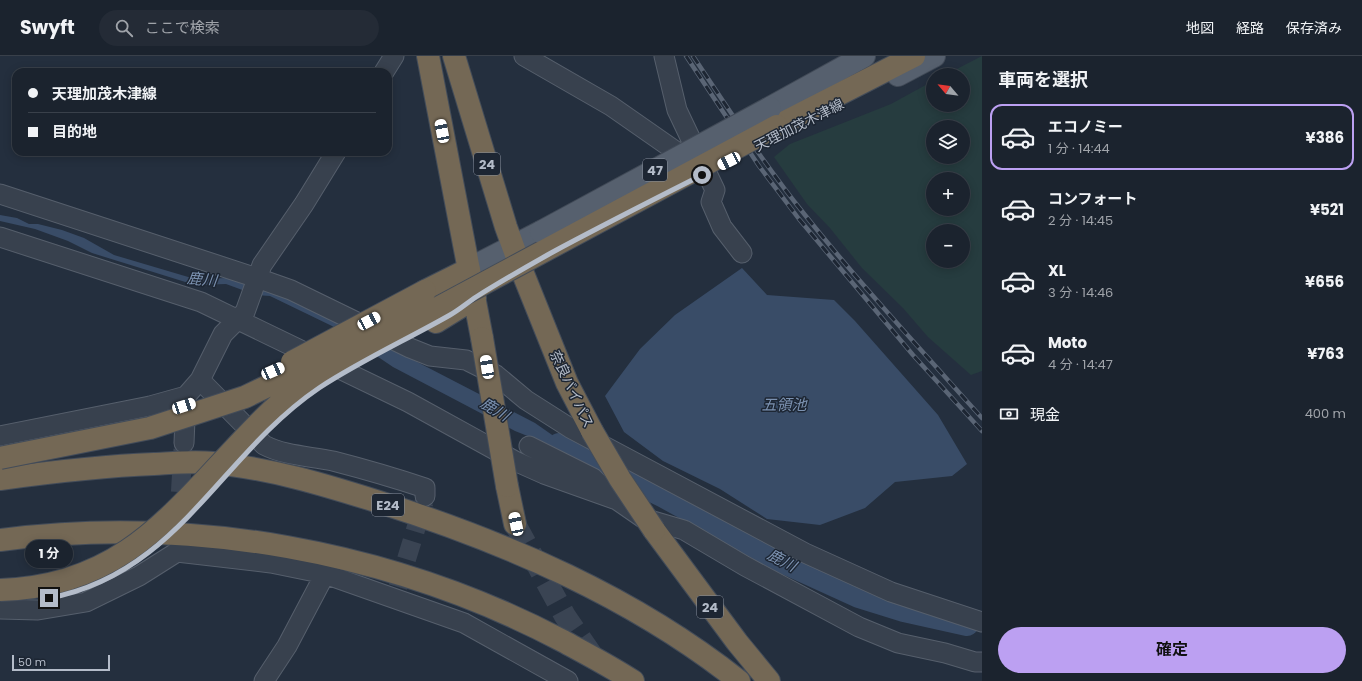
<!DOCTYPE html>
<html lang="ja">
<head>
<meta charset="utf-8">
<style>
  :root { --surface:#1b232e; --page:#242b36; --text:#f1f3f6; --muted:#a0a4aa; --line:#39404a; --accent:#bca0f2 }
  body { margin:0; font-family:Poppins,"Noto Sans JP",sans-serif; background:var(--page); color:var(--text); height:100vh; display:flex; flex-direction:column; font-size:15px; white-space:nowrap }
  * { box-sizing:border-box; margin:0 }
  p { font-size:13px; color:var(--muted) }
  .icon { flex:none; width:22px; height:22px; fill:none; stroke:currentColor; stroke-width:2; stroke-linecap:round; stroke-linejoin:round }
  .map { position:relative; flex:1; overflow:hidden }
  .details { display:flex; flex-direction:column; background:var(--surface); width:380px }
  .details>* { flex:none }
  .top-card { position:absolute; left:12px; top:12px; width:380px; height:88px; border-radius:12px; box-shadow:0 2px 10px #0003,0 0 0 1px var(--line); display:grid; align-content:center; height:88px; padding:0 16px; background:var(--surface) }
  .needle { width:26px; rotate:299deg }
  .tools { position:absolute; left:926px; top:12px; display:grid; gap:8px }
  .tools a { display:grid; place-items:center; width:44px; height:44px; border-radius:50%; background:var(--surface); box-shadow:0 2px 10px #0003,0 0 0 1px var(--line); font-size:20px }
  .scale { position:absolute; left:12px; bottom:10px; width:98px; box-sizing:border-box; padding-left:4px; border:2px solid #b4bcc9; border-top:0; font-size:11px; line-height:14px; white-space:nowrap; color:#b4bcc9; -webkit-text-stroke:3px #1d2633; paint-order:stroke }
  .end { position:absolute; width:18px; height:18px; margin:-9px; border:5px solid #b4bcc9; background:#111; box-shadow:0 0 0 2px #111 }
  .from { border-radius:50% }
  .bubble { position:absolute; height:28px; border-radius:14px; background:var(--surface); box-shadow:0 2px 10px #0003,0 0 0 1px var(--line); font-size:13px; font-weight:700; line-height:28px; text-align:center }
  .car { position:absolute; width:12px; height:24px; margin:-12px -6px; border-radius:5px; box-shadow:0 0 3px 1px #0007; background:linear-gradient(#fff 24%,#345 0 40%,#fff 0 76%,#345 0 86%,#fff 0) }
  .top-card b { display:flex; align-items:center; gap:14px; height:38px; font-size:15px }
  .top-card b+b { border-top:1px solid var(--line) }
  .top-card i { width:10px; height:10px; background:var(--text) }
  ul { padding:0; list-style:none }
  li { display:flex; align-items:center; gap:12px; height:66px; margin:0 8px 6px; padding:0 8px; border:2px solid transparent; border-radius:12px }
  li div { flex:1 }
  li b { display:block; font-size:15px }
  li em { font-style:normal; font-weight:700 }
  li.selected { border-color:var(--accent) }
  li>.icon { width:36px; height:36px; stroke-width:1.5 }
  h2 { padding:0 16px; font-size:18px; line-height:48px }
  .pay { display:flex; align-items:center; gap:10px; height:44px; padding:0 16px; font-size:15px }
  .pay p { margin-inline-start:auto }
  .cta { display:flex; gap:8px; margin-top:auto; padding:8px 16px }
  .cta a { flex:1; height:46px; border-radius:24px; background:var(--accent); color:#111; font-size:16px; font-weight:700; line-height:46px; text-align:center }
  header { display:flex; align-items:center; gap:24px; box-sizing:border-box; height:56px; padding:0 20px; background:var(--surface); border-bottom:1px solid var(--line) }
  header strong { font-size:19px }
  nav { display:flex; gap:22px; margin-inline-start:auto; font-size:14px }
  .search { width:280px; height:36px; background:var(--page); display:flex; align-items:center; gap:10px; box-sizing:border-box; padding:0 14px; border-radius:22px; color:var(--muted); font-size:15px }
  main { display:flex; flex:1; min-height:0 }
  .map>svg:first-child { display:block }
  .green { fill:#263c3f; fill-rule:evenodd }
  .water { fill:#394c67 }
  .lines { fill:none; stroke-linecap:round; stroke-linejoin:round }
  .river { stroke:#394c67; stroke-width:24 }
  .minor-tunnel { stroke:#3a4453; stroke-width:19; stroke-dasharray:19 10; stroke-linecap:butt }
  .highway-tunnel { stroke:#3a4453; stroke-width:22; stroke-dasharray:22 11; stroke-linecap:butt }
  .minor-casing { stroke:#565f6c; stroke-width:21 }
  .major-casing { stroke:#414a57; stroke-width:24 }
  .highway-casing { stroke:#434c59; stroke-width:24 }
  .minor { stroke:#38414e; stroke-width:19 }
  .major { stroke:#56606e; stroke-width:22 }
  .highway { stroke:#746855; stroke-width:22 }
  .rail-casing { stroke:#5a6575; stroke-width:4.5 }
  .rail { stroke:#1d2633; stroke-width:3; stroke-dasharray:9; stroke-linecap:butt }
  .major-bridge-casing { stroke:#414a57; stroke-width:24; stroke-linecap:butt }
  .highway-bridge-casing { stroke:#434c59; stroke-width:24; stroke-linecap:butt }
  .major-bridge { stroke:#56606e; stroke-width:22 }
  .highway-bridge { stroke:#746855; stroke-width:22 }
  .route { stroke:#b4bcc9; stroke-width:5 }
  .labels { text-anchor:middle; dominant-baseline:central; stroke-width:3; stroke-linejoin:round; paint-order:stroke }
  .shield { fill:#1d2633; stroke:#878f9c; stroke-width:1 }
  .shield-label { font-size:13px; font-weight:bold; fill:#b4bcc9 }
  .street-label { font-size:14px; fill:#b4bcc9; stroke:#1d2633 }
  .water-label { font-size:15px; font-style:italic; fill:#7c92b1; stroke:#1d2633 }
</style>
</head>
<body>
<header>
<strong>Swyft</strong>
<div class="search"><svg class="icon" aria-label="search" viewBox="0 0 24 24"><circle cx="10" cy="10" r="6"/><path d="M15 15l6 6"/></svg>ここで検索</div>
<nav><a>地図</a><a>経路</a><a>保存済み</a></nav>
</header>
<main>
<div class="map">
<svg width="982" height="625" viewBox="0 0 982 625">
  <rect width="100%" height="100%" fill="#242f3e"/>
  <!-- green -->
  <path class="green" d="M982 0V315L971 319 928 281 903 252 862 212 830 172 807 148 774 101 790 88 891 48 933 25V49H963V19H945ZM933 71H963V101H933ZM933 123H963V153H933ZM933 175H963V205H933Z"/>
  <!-- water -->
  <path class="water" d="M0 159 17 162 29 168H38L62 174 84 182 114 199 195 223 228 222 258 234 270 235 336 264 535 367 588 404 515 375 393 311 332 270 270 240 256 239 226 228 195 229 92 197 68 185 35 173 0 165Z
    M742 212 767 239 834 244 855 265 938 359 967 408 952 420 895 426 865 452 820 469 767 463 720 433 663 405 624 376 605 340 640 293 675 259Z"/>
  <g class="lines">
    <!-- river -->
    <path class="river" d="M559 389 664 440 780 504 859 540 904 554 967 568"/>
    <!-- minor-tunnel -->
    <path class="minor-tunnel" d="M177 494 183 393
      M398 531 424 446"/>
    <!-- highway-tunnel -->
    <path class="highway-tunnel" d="M515 468 565 560 596 605"/>
    <defs>
      <path id="minor" d="M524 0 611 50 687 103 694 104
        M664 0 677 54 715 134 711 146 722 171 742 197
        M384 16 394 0
        M0 138 257 222 291 234 410 292 430 300 466 304 496 319 526 344 570 372 805 497 891 536 982 566
        M0 181 201 246 408 346 517 406 544 418 617 444 643 462 684 474 745 510 859 571 898 587 945 597 975 606H982
        M200 324 223 278 245 256 262 209 304 148 336 96
        M0 380 150 350 186 340
        M184 387 186 340 200 324 264 389C285 400 310 400 333 405 364 413 395 422 425 432V440
        M529 390 593 422 605 434
        M0 553 38 554 86 546 139 520 177 496 271 507 325 518 464 567 568 625
        M264 625 287 590 325 518"/>
      <path id="major" d="M898 19 934 0
        M770 52 864 0
        M469 213 541 176"/>
      <path id="highway" d="M428 0 482 282
        M454 0 506 171 522 215 567 327 592 375
        M777 70 914 0
        M425 235 469 213
        M436 266 475 242
        M0 423C51 416 102 410 154 408 173 407 194 405 213 407 270 412 325 429 379 446 507 487 633 541 739 625
        M507 430 515 468
        M654 474 737 586 769 625
        M0 484C191 459 391 495 561 584 585 597 610 610 633 625"/>
    </defs>
    <!-- minor casing -->
    <use href="#minor" class="minor-casing"/>
    <!-- major casing -->
    <use href="#major" class="major-casing"/>
    <!-- highway casing -->
    <use href="#highway" class="highway-casing"/>
    <!-- minor -->
    <use href="#minor" class="minor"/>
    <!-- major -->
    <use href="#major" class="major"/>
    <!-- highway -->
    <use href="#highway" class="highway"/>
    <defs>
      <path id="rail" d="M686 0 759 110 799 163 913 299 982 375
        M693 0C729 54 764 108 805 159 861 229 922 295 982 362"/>
    </defs>
    <!-- rail casing -->
    <use href="#rail" class="rail-casing"/>
    <!-- rail -->
    <use href="#rail" class="rail"/>
    <defs>
      <path id="major-bridge" d="M541 176 770 52"/>
      <path id="highway-bridge" d="M482 282 507 430
        M292 306 425 235
        M592 375 620 423 654 474
        M0 402 150 372 245 341 315 307
        M0 534C132 530 180 445 264 362 283 343 304 328 326 312L777 70"/>
    </defs>
    <!-- major-bridge casing -->
    <use href="#major-bridge" class="major-bridge-casing"/>
    <!-- highway-bridge casing -->
    <use href="#highway-bridge" class="highway-bridge-casing"/>
    <!-- major-bridge -->
    <use href="#major-bridge" class="major-bridge"/>
    <!-- highway-bridge -->
    <use href="#highway-bridge" class="highway-bridge"/>
  </g>
  <g class="lines">
    <!-- route -->
    <path class="route" d="M49 542C178 518 220 399 319 332 360 305 406 284 450 259 459 254 467 247 476 241 500 226 526 211 551 197 601 170 651 145 702 119"/>
  </g>
  <g class="labels">
    <!-- shield labels -->
    <g class="shield">
      <rect x="474" y="97" width="26" height="22" rx="3"/>
      <rect x="643" y="103" width="24" height="22" rx="3"/>
      <rect x="372" y="438" width="32" height="22" rx="3"/>
      <rect x="697" y="540" width="26" height="22" rx="3"/>
    </g>
    <g class="shield-label">
      <text x="487" y="108">24</text>
      <text x="655" y="114">47</text>
      <text x="388" y="449">E24</text>
      <text x="710" y="551">24</text>
    </g>
    <!-- street labels -->
    <g class="street-label">
      <text transform="translate(799 69) rotate(-27)">天理加茂木津線</text>
      <text transform="translate(572 333) rotate(65)">奈良バイパス</text>
    </g>
    <!-- water labels -->
    <g class="water-label">
      <text transform="translate(202 223) rotate(6)">鹿川</text>
      <text x="784" y="348">五領池</text>
      <text transform="translate(495 353) rotate(31)">鹿川</text>
      <text transform="translate(782 504) rotate(27)">鹿川</text>
    </g>
  </g>
</svg>
<div class="tools">
<a><svg class="needle" viewBox="-14 -14 28 28"><path d="M0-13l5 13h-10z" fill="#e53935"/><path d="M0 13l5-13h-10z" fill="#a0a4aa"/></svg></a>
<a><svg class="icon" aria-label="layers" viewBox="0 0 24 24"><path d="M12 4l9 5-9 5-9-5zM3 14l9 5 9-5"/></svg></a>
<a>+</a>
<a>−</a>
</div>
<div class="scale">50 m</div>
<i class="end from" style="left:702px;top:119px"></i>
<i class="end" style="left:49px;top:542px"></i>
<div class="bubble" style="left:25px;top:484px;width:48px">1 分</div>
<i class="car" style="left:442px;top:75px;rotate:349deg"></i>
<i class="car" style="left:729px;top:105px;rotate:243deg"></i>
<i class="car" style="left:369px;top:265px;rotate:62deg"></i>
<i class="car" style="left:487px;top:311px;rotate:351deg"></i>
<i class="car" style="left:273px;top:315px;rotate:66deg"></i>
<i class="car" style="left:184px;top:350px;rotate:72deg"></i>
<i class="car" style="left:516px;top:468px;rotate:348deg"></i>
<div class="top-card">
<b><i class="from"></i>天理加茂木津線</b>
<b><i></i>目的地</b>
</div>
</div>
<section class="details">
<h2>車両を選択</h2>
<ul>
<li class="selected"><svg class="icon" aria-label="car" viewBox="0 0 24 24"><path d="M5 17H2v-5l4-1 3-4h7l3 4 3 1v5h-3M9 17h6M6 11h13"/><circle cx="7" cy="17" r="2"/><circle cx="17" cy="17" r="2"/></svg><div><b>エコノミー</b><p>1 分 · 14:44</p></div><em>¥386</em></li>
<li><svg class="icon" aria-label="car" viewBox="0 0 24 24"><path d="M5 17H2v-5l4-1 3-4h7l3 4 3 1v5h-3M9 17h6M6 11h13"/><circle cx="7" cy="17" r="2"/><circle cx="17" cy="17" r="2"/></svg><div><b>コンフォート</b><p>2 分 · 14:45</p></div><em>¥521</em></li>
<li><svg class="icon" aria-label="car" viewBox="0 0 24 24"><path d="M5 17H2v-5l4-1 3-4h7l3 4 3 1v5h-3M9 17h6M6 11h13"/><circle cx="7" cy="17" r="2"/><circle cx="17" cy="17" r="2"/></svg><div><b>XL</b><p>3 分 · 14:46</p></div><em>¥656</em></li>
<li><svg class="icon" aria-label="car" viewBox="0 0 24 24"><path d="M5 17H2v-5l4-1 3-4h7l3 4 3 1v5h-3M9 17h6M6 11h13"/><circle cx="7" cy="17" r="2"/><circle cx="17" cy="17" r="2"/></svg><div><b>Moto</b><p>4 分 · 14:47</p></div><em>¥763</em></li>
</ul>
<div class="pay"><svg class="icon" aria-label="cash" viewBox="0 0 24 24"><path d="M3 7h18v10H3z"/><circle cx="12" cy="12" r="2"/></svg>現金<p>400 m</p></div>
<div class="cta"><a>確定</a></div>
</section>
</main>
</body>
</html>
